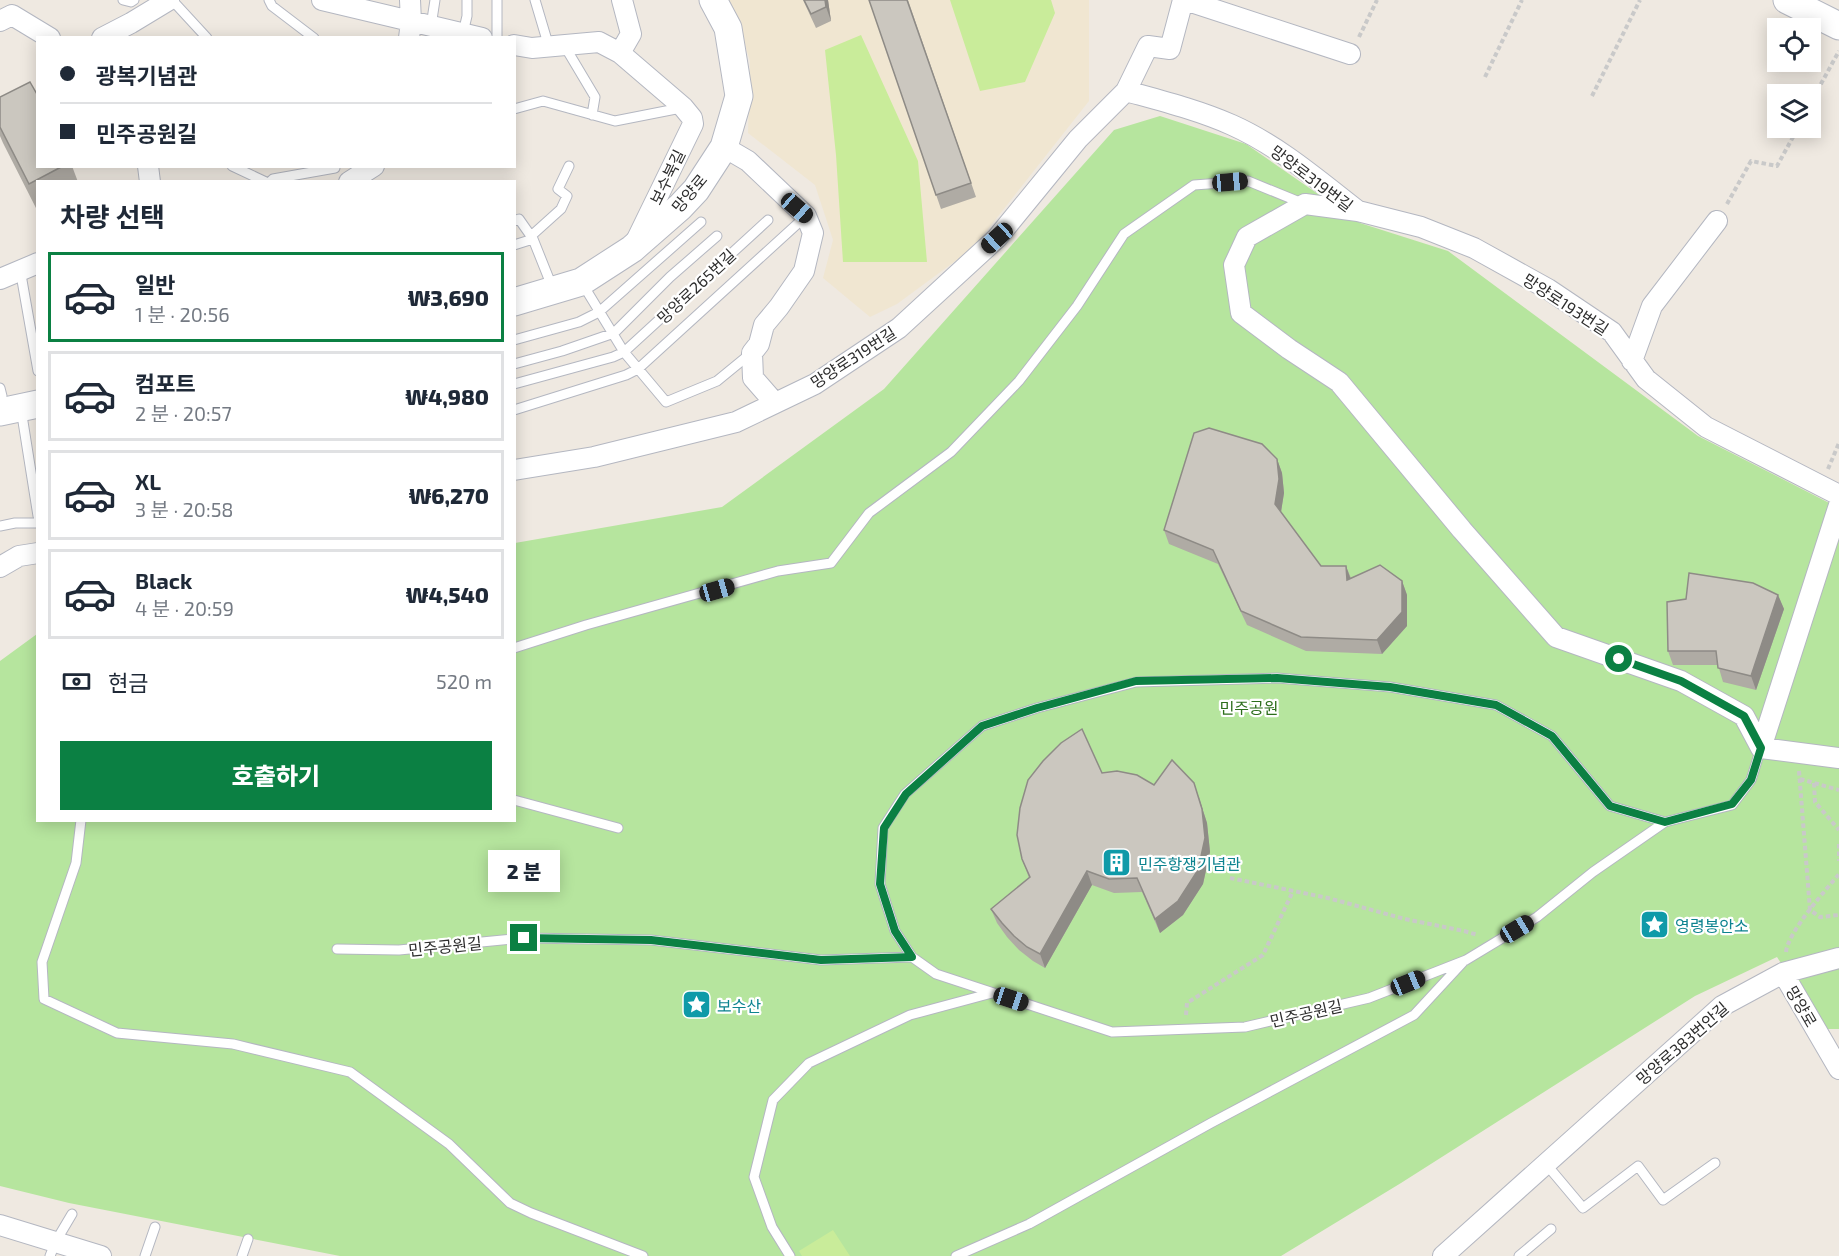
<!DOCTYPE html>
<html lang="ko">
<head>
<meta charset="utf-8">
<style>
  :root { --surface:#fff; --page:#f2f2f3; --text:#1f2937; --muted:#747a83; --line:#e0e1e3; --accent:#0b8043 }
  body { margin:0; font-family:"Exo 2","Noto Sans KR",sans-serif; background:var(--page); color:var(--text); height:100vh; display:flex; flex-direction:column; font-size:22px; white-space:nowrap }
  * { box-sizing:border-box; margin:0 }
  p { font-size:20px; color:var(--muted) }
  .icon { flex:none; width:33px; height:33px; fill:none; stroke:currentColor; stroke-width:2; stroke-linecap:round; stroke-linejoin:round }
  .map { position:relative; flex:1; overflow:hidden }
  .sheet { position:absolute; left:36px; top:180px; width:480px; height:642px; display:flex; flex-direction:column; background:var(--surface); border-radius:0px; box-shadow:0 3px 15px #0003 }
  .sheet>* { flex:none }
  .guide { position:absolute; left:36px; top:36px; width:480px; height:132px; border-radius:0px; box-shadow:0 3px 15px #0003; display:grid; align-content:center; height:132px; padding:0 24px; background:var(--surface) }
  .buttons { position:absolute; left:1767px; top:18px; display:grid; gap:12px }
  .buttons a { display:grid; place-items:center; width:54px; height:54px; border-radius:0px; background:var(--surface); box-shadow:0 3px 15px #0003; font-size:30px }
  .end { position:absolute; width:27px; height:27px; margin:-14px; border:8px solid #0b8043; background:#fff; box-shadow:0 0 0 3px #fff }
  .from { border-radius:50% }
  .bubble { position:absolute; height:42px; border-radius:0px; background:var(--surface); box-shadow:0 3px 15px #0003; font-size:20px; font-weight:800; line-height:42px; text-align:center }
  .car { position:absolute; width:18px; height:36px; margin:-18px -9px; border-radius:8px; box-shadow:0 0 4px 2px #0007; background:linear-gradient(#222 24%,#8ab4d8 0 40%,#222 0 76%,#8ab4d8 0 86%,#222 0) }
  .guide b { display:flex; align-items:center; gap:21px; height:57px; font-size:22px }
  .guide b+b { border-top:2px solid var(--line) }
  .guide i { width:15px; height:15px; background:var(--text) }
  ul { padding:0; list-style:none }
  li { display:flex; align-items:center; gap:18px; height:90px; margin:0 12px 9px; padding:0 12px; border:3px solid var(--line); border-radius:0px }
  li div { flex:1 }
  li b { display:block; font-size:22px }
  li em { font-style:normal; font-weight:800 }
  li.on { border-color:var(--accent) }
  li>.icon { width:54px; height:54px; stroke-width:1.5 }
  h2 { padding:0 24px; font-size:27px; line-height:72px }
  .pay { display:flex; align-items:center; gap:15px; height:66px; padding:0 24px; font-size:22px }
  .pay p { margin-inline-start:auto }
  .button { display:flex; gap:12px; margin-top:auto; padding:12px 24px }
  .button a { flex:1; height:69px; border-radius:0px; background:var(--accent); color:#fff; font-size:24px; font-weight:800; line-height:69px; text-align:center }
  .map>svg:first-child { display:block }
  .education { fill:#f0e6d1 }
  .green { fill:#b6e59e }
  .pitch { fill:#c9ec9a }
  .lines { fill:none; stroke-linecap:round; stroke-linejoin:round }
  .service-casing { stroke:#b4b7c1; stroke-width:11 }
  .minor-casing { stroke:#b4b7c1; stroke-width:22 }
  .secondary-casing { stroke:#b4b7c1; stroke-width:29 }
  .path { stroke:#c9c9c9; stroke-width:4; stroke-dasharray:4.5 3; stroke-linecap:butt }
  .service { stroke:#fff; stroke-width:9 }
  .minor { stroke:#fff; stroke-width:20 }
  .secondary { stroke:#fff; stroke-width:27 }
  .wall { fill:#afaba4 }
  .shaded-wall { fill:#8e8b86 }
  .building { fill:#cbc7bf; stroke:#8e8b86; stroke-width:1.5 }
  .route { stroke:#0b8043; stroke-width:8 }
  .labels { text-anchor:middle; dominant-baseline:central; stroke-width:4.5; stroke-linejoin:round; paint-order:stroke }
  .street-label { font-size:16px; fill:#2e2e2e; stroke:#fff }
  .park-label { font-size:16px; fill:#2c6e1b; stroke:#fff }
  .culture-label { font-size:16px; fill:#0d838f; stroke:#fff; text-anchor:start }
</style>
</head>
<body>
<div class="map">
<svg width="1839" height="1256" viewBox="0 0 1839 1256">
  <rect width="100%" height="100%" fill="#efe9e1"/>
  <!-- education -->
  <path class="education" d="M728 0H1089V101L973 248 897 304 870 317 823 278 833 240 815 185 748 133 750 61 734 11Z"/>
  <!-- green -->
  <path class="green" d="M1160 116 1246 144 1360 223 1448 251 1698 436 1839 508V1029H1823L1777 957 1695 996 1401 1183 1281 1256H340L69 1203 0 1186V661L37 634 38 820H514L515 543 722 507 884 389 1114 130Z"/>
  <!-- pitch -->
  <path class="pitch" d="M950 0H1051L1055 13 1025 82 980 91Z
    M861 35 918 161 927 262H843L836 155 825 50Z
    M833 1230 850 1256H802L799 1251Z"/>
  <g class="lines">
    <defs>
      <path id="service" d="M123 0 131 2 134 0
        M172 0 207 38
        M269 0 272 6 314 38
        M535 0 549 47
        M431 26 435 0
        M463 33 467 16V0
        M497 38V0
        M564 45 595 97 592 115
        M514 109 543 101 615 121 681 108
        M232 166 266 182
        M270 182 273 179 335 168 333 166
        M514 221 519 219 533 239 553 289
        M531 236 561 209 567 196 558 189 569 166
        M514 245 533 239
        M20 269 38 371
        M582 283 624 352 666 402 717 381 750 354
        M514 340 579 322 599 312 701 222
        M514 364 562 351 614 333 670 277 717 236
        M514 384 613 357 624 352 768 220
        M0 388 2 396
        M21 409 38 516
        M514 410 626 375 638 369 806 216
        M0 526 15 523H38
        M514 648 586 625 778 571 831 563 869 513 951 452 1019 381 1077 306 1124 234 1194 185 1248 181 1302 203
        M514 800 618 828
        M81 820 76 863 42 962 44 999 117 1033 233 1044 350 1072 449 1144 510 1203 531 1213 643 1256
        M1665 822 1593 872 1537 917 1466 960 1369 998 1245 1027 1112 1032 936 974 912 957 895 931 880 884 883 828 905 794 982 726 1037 708 1136 682 1277 678 1390 687 1496 705 1552 736 1610 806 1665 822 1732 805 1751 780 1761 748
        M337 949 399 950 524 938 651 940 821 960 912 957
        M1546 1164 1583 1208 1638 1166 1663 1200 1715 1163
        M50 1256 56 1241 72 1214
        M145 1256 155 1227
        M242 1256 248 1239
        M790 1256 772 1227 754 1177 773 1100 809 1063 910 1015 992 993
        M956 1256 1029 1224 1211 1123 1414 1015 1464 961
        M1519 1256 1551 1229"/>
      <path id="minor" d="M322 0 482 38
        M1185 0 1350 54
        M0 21 12 15 50 38
        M102 38 131 23 169 0
        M409 38 411 22 410 0
        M514 45 532 48 599 42 620 53 683 107 692 118 693 124 636 241
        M620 53 631 34 622 0
        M1126 91 1148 46 1170 49 1183 0
        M724 147 748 161 806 216 813 233 804 271 779 307 764 325 759 344 752 353 753 378 775 403
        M148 166 150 182
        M349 182 374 166
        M0 279 38 263
        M1632 361 1652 306 1717 221
        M514 470 594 457 736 422 815 384 899 328 997 238 1078 139 1126 91C1162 101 1198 110 1232 125 1279 146 1318 180 1358 211
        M1839 495 1706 427 1646 379 1612 332 1548 289 1474 248 1421 227 1358 211 1305 204 1247 237 1234 265 1241 313 1289 349 1339 382 1462 530 1556 637 1681 681 1744 716 1761 748 1839 758
        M0 567 19 556 38 553
        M1761 748 1839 505
        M1783 973 1839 1069
        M0 1225 101 1256
        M1443 1256 1722 1006 1783 973 1839 958"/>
      <path id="secondary" d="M1787 0 1839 26
        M514 302 581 282 632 249 680 207 696 190 724 147 739 96 728 28 713 0
        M0 412 38 404"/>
    </defs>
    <!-- service casing -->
    <use href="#service" class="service-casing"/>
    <!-- minor casing -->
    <use href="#minor" class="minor-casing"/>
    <!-- secondary casing -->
    <use href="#secondary" class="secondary-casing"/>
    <!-- path -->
    <path class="path" d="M1359 37 1377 0
      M1485 77 1522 0
      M1592 96 1640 0
      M1810 104 1839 51
      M1727 204 1751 161 1777 166 1798 128
      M1828 469 1839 443
      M1799 771 1810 910 1820 917 1839 915
      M1800 779 1839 790
      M1814 783 1815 802 1839 830
      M1839 844V861
      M1230 878 1328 898 1405 919 1464 931 1478 935
      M1786 952C1788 932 1825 891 1839 874
      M1186 1015 1187 1003 1263 955 1293 891"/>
    <!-- service -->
    <use href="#service" class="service"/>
    <!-- minor -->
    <use href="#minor" class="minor"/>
    <!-- secondary -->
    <use href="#secondary" class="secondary"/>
  </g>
  <!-- wall -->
  <path class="wall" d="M803 0H828L831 21 816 28Z
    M869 0H908L976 197 941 209Z
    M0 97 38 166H72L78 182H38V212L3 143 0 136Z
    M1277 459 1282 473 1284 493 1281 512 1321 566H1346L1351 578 1402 581 1407 595V626L1382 654 1306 651 1247 625 1218 564 1169 544 1164 530Z
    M1778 595 1784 609 1756 690 1723 682 1718 665H1673L1668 651Z
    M1102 773 1154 785 1199 797 1207 823 1210 852 1203 884 1183 915 1160 933 1142 892 1114 893 1092 885 1045 968 1033 961 1019 950 1007 937 997 923 991 909 1029 878 1022 859Z"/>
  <!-- shaded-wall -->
  <path class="shaded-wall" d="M825 0H828L831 21 826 7Z
    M1277 459 1282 473 1284 493 1280 518 1275 504Z
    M1346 566 1351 580H1347Z
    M1402 581 1407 595V626L1382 654 1377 640Z
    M1778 595 1784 609 1756 690 1751 676Z
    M1194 783 1207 823 1210 852 1203 884 1183 915 1160 933 1155 919Z
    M1087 871 1092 885 1045 968 1040 954Z"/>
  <!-- building -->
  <path class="building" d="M804 0H825L826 7 811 14Z
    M869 0H907L971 183 936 195Z
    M30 82 38 96V166H63L29 184 0 127V97Z
    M1209 428 1262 444 1277 459 1279 479 1275 504 1321 566H1346L1347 580 1380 565 1402 581V612L1377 640 1301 637 1241 611 1213 550 1164 530 1194 433Z
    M1689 573 1753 583 1778 595 1751 676 1718 668 1716 651H1668L1667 602 1686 599Z
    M1082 729 1102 773 1117 771 1137 775 1154 785 1172 760 1194 783 1202 809 1205 838 1198 870 1178 901 1155 919 1137 878 1109 879 1087 871 1040 954 1027 947 1014 936 1002 923 991 909 1030 877 1022 859 1017 835 1020 808 1028 780 1043 761 1061 743Z"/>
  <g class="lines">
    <!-- route -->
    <path class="route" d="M524 938 651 940 821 960 912 957 895 931 880 884 884 828 906 794 982 726 1037 708 1136 681 1277 678 1390 687 1496 705 1552 736 1610 806 1665 822 1732 804 1751 780 1761 748 1744 716 1681 681 1619 659"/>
  </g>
  <!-- icons -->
  <defs>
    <symbol id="building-square" viewBox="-11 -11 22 22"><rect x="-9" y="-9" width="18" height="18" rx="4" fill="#0f9aa8" stroke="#fff"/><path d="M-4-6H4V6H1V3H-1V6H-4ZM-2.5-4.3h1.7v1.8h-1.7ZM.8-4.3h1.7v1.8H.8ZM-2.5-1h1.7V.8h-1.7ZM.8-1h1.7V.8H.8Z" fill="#fff"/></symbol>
    <symbol id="sight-square" viewBox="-11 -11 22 22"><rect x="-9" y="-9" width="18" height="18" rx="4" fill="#0f9aa8" stroke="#fff"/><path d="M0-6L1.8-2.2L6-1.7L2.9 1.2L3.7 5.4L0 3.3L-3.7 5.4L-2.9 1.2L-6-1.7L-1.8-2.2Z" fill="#fff"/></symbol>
  </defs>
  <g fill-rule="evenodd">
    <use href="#building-square" x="1100" y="846" width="33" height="33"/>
    <use href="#sight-square" x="1638" y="908" width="33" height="33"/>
    <use href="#sight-square" x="680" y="988" width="33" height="33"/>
  </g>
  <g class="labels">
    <!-- street labels -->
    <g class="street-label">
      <text transform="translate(667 177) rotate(-64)">보수북길</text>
      <text transform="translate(1312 178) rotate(37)">망양로319번길</text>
      <text transform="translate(689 193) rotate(-50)">망양로</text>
      <text transform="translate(696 286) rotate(-43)">망양로265번길</text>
      <text transform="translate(1566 304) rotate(33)">망양로193번길</text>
      <text transform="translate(853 357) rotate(-33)">망양로319번길</text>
      <text transform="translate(445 946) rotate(-6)">민주공원길</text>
      <text transform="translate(1802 1006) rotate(60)">망양로</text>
      <text transform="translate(1306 1013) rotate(-13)">민주공원길</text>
      <text transform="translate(1682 1043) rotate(-41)">망양로383번안길</text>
    </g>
    <!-- park labels -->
    <g class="park-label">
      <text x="1249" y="707">민주공원</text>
    </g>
    <!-- culture labels -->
    <g class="culture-label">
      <text x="1138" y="863">민주항쟁기념관</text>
      <text x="1675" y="925">영령봉안소</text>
      <text x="717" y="1005">보수산</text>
    </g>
  </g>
</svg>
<div class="buttons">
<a><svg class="icon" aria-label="locate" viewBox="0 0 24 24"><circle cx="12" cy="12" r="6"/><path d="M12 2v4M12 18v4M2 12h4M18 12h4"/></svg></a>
<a><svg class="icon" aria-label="layers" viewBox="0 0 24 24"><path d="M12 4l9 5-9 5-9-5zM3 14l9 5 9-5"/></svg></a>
</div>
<i class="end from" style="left:1619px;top:659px"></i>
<i class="end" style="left:524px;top:938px"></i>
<div class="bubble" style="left:488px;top:850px;width:72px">2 분</div>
<i class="car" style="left:1230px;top:182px;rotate:85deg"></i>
<i class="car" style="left:797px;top:208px;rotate:131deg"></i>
<i class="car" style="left:997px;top:238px;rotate:228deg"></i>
<i class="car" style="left:717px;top:590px;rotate:74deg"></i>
<i class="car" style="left:1517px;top:929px;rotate:59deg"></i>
<i class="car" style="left:1408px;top:983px;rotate:68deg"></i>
<i class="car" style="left:1011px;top:999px;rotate:108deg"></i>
<div class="guide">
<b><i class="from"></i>광복기념관</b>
<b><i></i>민주공원길</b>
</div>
<section class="sheet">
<h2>차량 선택</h2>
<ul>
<li class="on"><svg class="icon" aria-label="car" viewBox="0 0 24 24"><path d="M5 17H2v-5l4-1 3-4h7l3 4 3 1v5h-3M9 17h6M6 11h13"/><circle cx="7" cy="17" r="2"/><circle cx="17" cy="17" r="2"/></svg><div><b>일반</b><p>1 분 · 20:56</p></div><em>₩3,690</em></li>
<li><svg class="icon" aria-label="car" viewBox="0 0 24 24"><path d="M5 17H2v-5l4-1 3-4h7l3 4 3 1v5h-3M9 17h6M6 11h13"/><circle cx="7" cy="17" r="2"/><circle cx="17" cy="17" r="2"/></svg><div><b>컴포트</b><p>2 분 · 20:57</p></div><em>₩4,980</em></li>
<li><svg class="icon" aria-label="car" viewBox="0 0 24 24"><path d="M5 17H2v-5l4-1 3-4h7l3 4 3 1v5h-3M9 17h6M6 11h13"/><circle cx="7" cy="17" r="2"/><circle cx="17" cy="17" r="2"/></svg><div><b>XL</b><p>3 분 · 20:58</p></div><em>₩6,270</em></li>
<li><svg class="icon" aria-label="car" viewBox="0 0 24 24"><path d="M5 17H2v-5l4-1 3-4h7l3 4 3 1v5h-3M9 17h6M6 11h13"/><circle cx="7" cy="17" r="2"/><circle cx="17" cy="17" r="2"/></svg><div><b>Black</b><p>4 분 · 20:59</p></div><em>₩4,540</em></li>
</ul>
<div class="pay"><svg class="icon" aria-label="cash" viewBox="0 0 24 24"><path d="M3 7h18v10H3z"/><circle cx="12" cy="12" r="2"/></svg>현금<p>520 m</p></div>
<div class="button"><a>호출하기</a></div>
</section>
</div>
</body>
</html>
